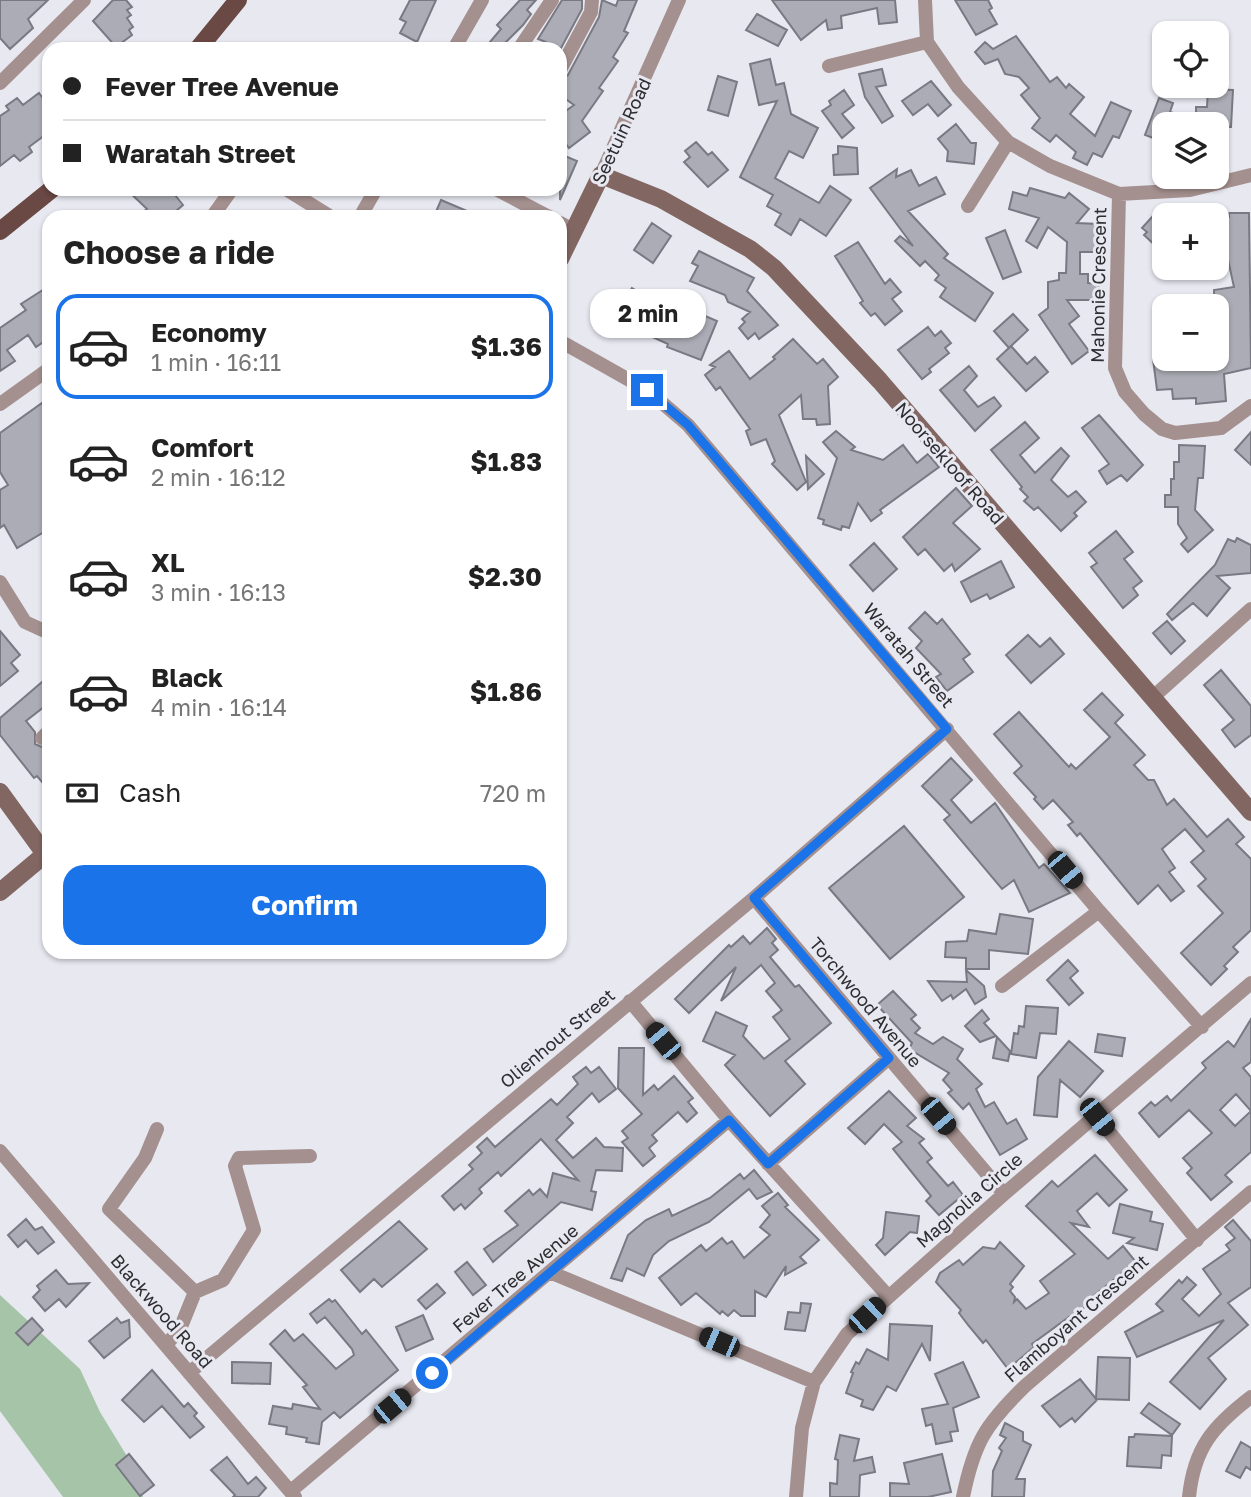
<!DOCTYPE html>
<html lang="en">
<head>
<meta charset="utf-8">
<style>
  :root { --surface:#fff; --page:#f6f6f6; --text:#222; --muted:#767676; --line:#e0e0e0; --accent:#1a73e8 }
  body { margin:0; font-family:"Golos Text",sans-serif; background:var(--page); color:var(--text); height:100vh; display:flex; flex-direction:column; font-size:26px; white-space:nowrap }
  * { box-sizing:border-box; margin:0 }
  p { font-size:23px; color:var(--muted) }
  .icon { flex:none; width:38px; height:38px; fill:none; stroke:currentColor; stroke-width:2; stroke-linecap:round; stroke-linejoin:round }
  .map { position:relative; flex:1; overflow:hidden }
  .side { position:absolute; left:42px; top:210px; width:525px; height:749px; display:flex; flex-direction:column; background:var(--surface); border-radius:21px; box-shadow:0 2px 5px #0004 }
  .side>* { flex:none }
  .top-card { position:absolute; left:42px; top:42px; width:525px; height:154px; border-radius:21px; box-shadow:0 2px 5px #0004; display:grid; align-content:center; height:154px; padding:0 21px; background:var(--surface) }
  .controls { position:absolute; left:1152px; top:21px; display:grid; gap:14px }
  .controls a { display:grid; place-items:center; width:77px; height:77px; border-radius:14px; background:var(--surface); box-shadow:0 2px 5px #0004; font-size:35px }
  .end { position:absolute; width:32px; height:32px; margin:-16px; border:9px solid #1a73e8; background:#fff; box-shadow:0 0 0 4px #fff }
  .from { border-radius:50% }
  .bubble { position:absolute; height:49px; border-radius:21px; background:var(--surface); box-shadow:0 2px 5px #0004; font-size:23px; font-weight:700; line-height:49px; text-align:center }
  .car { position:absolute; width:21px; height:42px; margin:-21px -10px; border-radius:9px; box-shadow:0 0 5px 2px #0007; background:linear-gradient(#222 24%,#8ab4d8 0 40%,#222 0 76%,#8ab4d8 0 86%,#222 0) }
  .top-card b { display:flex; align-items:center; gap:24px; height:66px; font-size:26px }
  .top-card b+b { border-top:2px solid var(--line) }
  .top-card i { width:18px; height:18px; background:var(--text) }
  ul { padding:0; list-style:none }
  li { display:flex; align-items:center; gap:21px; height:105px; margin:0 14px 10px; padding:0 7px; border:4px solid transparent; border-radius:21px }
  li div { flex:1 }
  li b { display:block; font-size:26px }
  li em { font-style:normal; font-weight:700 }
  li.active { border-color:var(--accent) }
  li>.icon { width:63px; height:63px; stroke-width:1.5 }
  h2 { padding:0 21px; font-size:32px; line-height:84px }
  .pay { display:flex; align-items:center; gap:18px; height:77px; padding:0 21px; font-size:26px }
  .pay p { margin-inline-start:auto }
  .primary-button { display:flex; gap:14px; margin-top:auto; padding:14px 21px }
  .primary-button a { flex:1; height:80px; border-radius:21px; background:var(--accent); color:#fff; font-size:28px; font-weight:700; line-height:80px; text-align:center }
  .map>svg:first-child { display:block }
  .green { fill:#a6c5a8 }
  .building { fill:#abacb5; stroke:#787982; stroke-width:2 }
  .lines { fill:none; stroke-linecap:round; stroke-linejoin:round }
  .street { stroke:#a4908e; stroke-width:14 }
  .secondary { stroke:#826662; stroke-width:18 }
  .primary { stroke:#6a4844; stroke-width:18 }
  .route { stroke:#1a73e8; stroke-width:9 }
  .labels { text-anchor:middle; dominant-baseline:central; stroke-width:6; stroke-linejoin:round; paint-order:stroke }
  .street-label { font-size:18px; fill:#2d2c30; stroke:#e8e8f1 }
</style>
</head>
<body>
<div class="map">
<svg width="1251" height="1497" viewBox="0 0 1251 1497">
  <rect width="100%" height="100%" fill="#e8e8f1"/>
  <!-- green -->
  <path class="green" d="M0 1295 80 1369 100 1412 133 1466 143 1497H63L0 1411Z"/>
  <!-- building -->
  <path class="building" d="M0 0H48L28 19 33 28 10 49 0 38Z
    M113 0H126L132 7 127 10 131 15 127 18 133 27 129 30 132 35 116 47 93 21Z
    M410 0H436L417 42 400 33 406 22 400 19Z
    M520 0H536L527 10 531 14 523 25 505 43 509 49H484L501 29 497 25Z
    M562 0H582V9L560 50 543 49 546 42 538 39Z
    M602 0 616 6 618 0H637L624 31 628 33 613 57 618 61 599 88 603 91 582 121 590 132 569 148 560 136V115L574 105 560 95V80L568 75 599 17Z
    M772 0H895L897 22 879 24 877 8 841 16 842 28 828 30 826 20 801 40Z
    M955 0H988L992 8 989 10 997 24 976 35Z
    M757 14 787 30 778 46 746 30Z
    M1016 36 1050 82 1057 77 1066 88 1069 84 1084 97 1070 114 1095 136 1111 102 1131 111 1119 138 1113 136 1102 157 1093 153 1087 165 1073 158 1076 152 1056 135 1050 142 1032 128 1040 118 1021 95 1029 88 1019 77 1005 74 998 59 985 64 975 52 985 42 993 49Z
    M770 59 776 85 784 83 791 114 818 128 803 158 789 151 775 178 819 203 830 186 851 200 826 236 800 219 791 235 775 225 781 214 767 206 773 195 740 177 777 101 759 105 750 64Z
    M882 69 886 85 876 87 893 116 882 123 865 97 859 74Z
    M718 76 737 82 728 116 708 110Z
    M931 81 951 105 938 116 928 104 913 115 902 101Z
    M1208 89 1233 90 1231 127 1164 124V142L1145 135 1159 98 1173 103 1170 112 1196 120V107H1207Z
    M844 90 854 105 842 114 854 128 842 138 822 111 831 105 829 101Z
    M39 93 49 106V132L29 147 32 152 20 161 14 155 0 166V116L9 110 6 106 17 98 23 105Z
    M956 124 971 143H976L974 164 947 161 948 151 938 139Z
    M696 142 708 155 712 152 728 170 708 187 684 162 690 157 685 151Z
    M838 146 857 148 858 174 834 175 833 155 838 154Z
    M560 154 577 161 560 200Z
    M897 169 896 177 911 170 919 186 936 177 945 194 908 211 948 254 944 258 993 293 975 321 940 297 946 288 935 280 939 275 925 261 920 266 895 241 900 236 913 246 870 188Z
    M1030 188 1065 198 1069 193 1089 209 1077 223 1099 224 1098 252H1080V274H1088V283L1099 284 1098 300H1067L1079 316 1069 324 1089 351 1072 364 1039 315 1048 308V282L1059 280V273H1066L1067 242 1048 227 1037 248 1026 241 1039 218 1009 209 1013 192 1027 196Z
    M126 189H182L175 195 183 205 169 217H136L147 209Z
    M441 200 481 217H443L435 214Z
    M1164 211V242L1158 248 1144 235 1147 232 1142 228 1152 217 1155 220Z
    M1229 213H1249L1251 368 1224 374 1226 401 1196 404V398L1173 399 1172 389 1157 390 1153 359H1216L1214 290 1234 287 1223 237 1216 236V217H1229Z
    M652 223 671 236 653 263 634 250Z
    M1005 230 1021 272 1003 279 986 238Z
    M858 242 885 284 890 279 901 292 892 299 902 311 885 325 875 313 871 316 860 303 863 301 835 256Z
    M699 251 754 278 747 291 778 325 759 339 755 333 748 339 739 328 745 322 742 319 750 312 728 302 725 295 690 281 698 266 692 263Z
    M49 286V338L36 347 28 335 7 350 15 361 0 371V328L26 310 21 304Z
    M632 288 650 299 652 293 717 321 701 360 667 347 668 344 626 325 624 328 602 314 609 302 620 308Z
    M1013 314 1028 330 1009 348 994 331Z
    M928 327 935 336 941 331 951 343 945 348 949 353 929 369 931 372 922 379 898 350Z
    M793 339 817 364 823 359 838 377 828 386 830 424 817 425 816 419H803L801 395 779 415 806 482 797 490 772 464 775 461 766 439 751 445 746 431 750 429 720 387 716 390 705 375 715 367 710 365 729 351 750 379 775 359 773 357Z
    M1011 346 1027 364 1035 357 1048 372 1026 391 997 359Z
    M969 366 977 376 964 390 978 407 994 397 1001 406 975 431 940 390Z
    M42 403 49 414V529L17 548 4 525 0 528V490L8 485 0 472V433Z
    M1099 415 1143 465 1127 481 1121 475 1107 484 1099 471 1109 464 1082 428Z
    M1025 422 1039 438 1020 455 1035 473 1061 448 1069 456 1051 480 1068 497 1076 491 1086 502 1074 513 1077 516 1061 531 1038 507 1034 510 1024 501 1028 497 1020 489 1022 487 991 450Z
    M836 431 855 447 851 450 883 460 903 445 917 463 928 454 939 467 880 510 882 513 871 521 858 503 849 528 842 526 841 530 823 524 824 520 818 518 837 458 823 442Z
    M1251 432V465L1235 450Z
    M1179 445 1205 446 1203 478H1198L1195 510 1213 530 1188 552 1181 544 1187 538 1178 524V507H1165V495H1171V479H1174V462H1179Z
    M806 456 824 474 808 489Z
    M956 488 972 506 953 523 980 549 955 571 952 564 944 571 925 549 918 555 903 537Z
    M1116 531 1133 552 1124 559 1142 581 1133 588 1138 595 1123 608 1091 567 1097 563 1089 553Z
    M1237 538 1251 545V573L1217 576 1230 588 1207 616 1193 603 1172 620 1167 614 1215 565 1228 539 1235 542Z
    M874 543 897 569 873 591 850 565Z
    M1001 561 1014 587 990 599 987 594 971 602 961 582Z
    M925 612 937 624 942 619 970 654 963 659 973 672 947 691 936 677 941 674 916 648 922 641 909 628Z
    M1167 621 1185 641 1171 654 1153 633Z
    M0 631 20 655 11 663 18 671 0 686Z
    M1028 635 1040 647 1050 638 1064 654 1031 683 1006 655Z
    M1221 670 1251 706V735L1235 747 1222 730 1234 720 1204 685Z
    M49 676V703L26 721 35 732V744L49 750V790L37 776 34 778 0 735V718Z
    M1102 693 1123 715 1115 723 1145 755 1134 765 1148 780H1154L1167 805 1174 799 1207 837 1228 819 1244 837 1236 844 1251 859V930L1233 947 1238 952 1224 966 1227 969 1211 985 1181 953 1223 913 1198 886 1206 879 1191 862 1204 851 1185 829 1162 849 1175 868 1169 872 1184 891 1171 901 1158 885 1138 904 1080 833 1077 836 1068 825 1073 822 1053 800 1043 809 1034 799 1036 797 1014 773 1022 766 994 734 1019 712 1069 767 1071 764 1076 769 1110 737 1084 710Z
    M951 758 972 780 951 800 971 823 995 803 1039 868 1044 864 1070 893 1029 912 1014 880 1002 889 944 820 950 815 922 786Z
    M904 826 964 897 890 959 829 888Z
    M1000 914 1033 919 1028 954 989 950V969H966V958L945 957 946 942 967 941 969 930 996 934Z
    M767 928 776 939 772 943 778 950 770 957 795 987 799 985 831 1023 785 1061 805 1084 770 1116 725 1065 735 1055 703 1041 716 1012 747 1026 743 1036 764 1059 790 1039 773 1017 782 1010 766 991 775 983 761 965 721 1001 736 967 689 1013 675 999 729 945 731 947 743 936 750 944Z
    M1068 960 1078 971 1070 978 1083 993 1069 1005 1047 980Z
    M966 970 984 986 986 997 975 1004 966 989 953 999 951 995 942 1001 928 981 967 982Z
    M893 991 916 1015 911 1019 920 1028 915 1033 933 1044 943 1037 963 1049 957 1059 982 1084 976 1089 985 1107 994 1102 1007 1124 1016 1119 1027 1139 1000 1155 969 1103 963 1109 948 1093 952 1090 943 1080 949 1073 909 1049 912 1043 877 1005Z
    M1026 1006 1058 1008 1056 1034 1040 1033 1036 1058 1011 1054 1014 1033 1018 1034 1019 1026 1024 1027Z
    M982 1010 989 1019 984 1023 996 1036 980 1042 965 1026Z
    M1251 1019V1062L1243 1068 1251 1077V1111L1236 1094 1220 1110 1235 1126 1251 1111V1152L1225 1175 1232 1182 1211 1200 1187 1173 1192 1168 1183 1158 1212 1133 1189 1110 1159 1137 1139 1113 1151 1102 1155 1106 1167 1096 1171 1101 1206 1068 1202 1063 1228 1041 1234 1047Z
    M1098 1034 1125 1038 1122 1056 1095 1052Z
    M997 1037 1010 1051 1008 1061 993 1058Z
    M1069 1041 1103 1071 1080 1097 1060 1080 1057 1117 1034 1115 1038 1077Z
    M619 1048H644L643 1095 654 1085 658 1090 674 1076 693 1098 688 1102 697 1113 687 1122 678 1112 652 1135 657 1141 649 1148 655 1156 643 1166 622 1142 628 1138 622 1131 642 1114 618 1088Z
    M586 1067 591 1073 599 1067 616 1089 599 1102 592 1093 567 1117 573 1123 556 1140 573 1158 596 1138 604 1147 623 1148 622 1171 596 1170 591 1191 596 1192 592 1210 561 1202 493 1262 484 1249 518 1225 505 1211 529 1190 533 1195 540 1189 547 1197 553 1173 578 1180 541 1139 501 1176 498 1172 479 1189 482 1193 465 1209 461 1204 454 1210 442 1196 473 1169 469 1165 482 1153 477 1147 487 1138 495 1147 551 1099 557 1105 578 1084 573 1077Z
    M889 1091 916 1118 907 1126 924 1139 919 1143 932 1158 927 1162 948 1186 953 1182 963 1195 939 1215 926 1201 931 1196 893 1149 902 1142 884 1124 865 1144 848 1128Z
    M1095 1155 1127 1190 1109 1206 1097 1193 1077 1211 1089 1227 1071 1223 1108 1259 1123 1246 1136 1262 1092 1297 1094 1299 1071 1320 1069 1317 1032 1344 1034 1347 1008 1369 986 1340 983 1343 968 1325 959 1313 961 1310 936 1282 940 1273 959 1260 963 1265 983 1247 995 1249 1000 1242 1024 1266 1010 1284 1013 1287 1010 1291 1015 1297 1014 1302 1017 1299 1026 1309 1049 1293 1040 1281 1075 1254 1026 1206 1052 1181 1058 1187Z
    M754 1170 772 1192 757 1199 749 1189 709 1222 669 1241 653 1255 644 1276 627 1268 622 1281 611 1278 628 1235 646 1220 669 1209 672 1216 710 1198 740 1174 744 1179Z
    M778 1193 788 1205 785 1207 819 1240 800 1257 806 1263 785 1275 786 1266 766 1297 755 1291V1316H741L734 1310 728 1316 722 1311 720 1314 696 1293 681 1305 659 1278 701 1245 706 1251 722 1238 727 1244 732 1241 744 1258 770 1235 760 1227 770 1215 762 1206Z
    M1120 1204 1152 1212 1150 1221 1163 1224 1157 1250 1127 1243 1134 1238 1113 1233Z
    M886 1212 919 1216 917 1233 910 1232 885 1255 876 1245 883 1238Z
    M26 1219 35 1230 42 1227 54 1242 38 1254 26 1240 18 1247 8 1235Z
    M1233 1220 1251 1241V1287L1228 1303 1248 1325 1208 1358 1226 1379 1200 1409 1170 1382 1224 1320 1137 1357 1125 1332 1163 1311 1156 1304 1179 1280 1182 1283 1187 1277 1196 1285 1182 1299 1199 1316 1221 1294 1203 1269 1230 1250 1226 1245 1235 1238 1225 1227Z
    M399 1221 427 1249 382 1287 374 1279 360 1292 341 1270Z
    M467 1262 486 1285 473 1295 455 1272Z
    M56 1270 68 1284 89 1283 66 1307 59 1299 45 1311 33 1297 40 1290 37 1286Z
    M437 1284 445 1293 426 1309 418 1300Z
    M329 1299 332 1302 335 1300 362 1334 366 1330 398 1370 340 1418 334 1412 322 1422 319 1444 306 1442 307 1438 286 1434 287 1427 269 1424 273 1406 292 1409 293 1404 320 1409 303 1387 307 1385 270 1344 285 1330 294 1341 303 1334 336 1369 354 1355 352 1349 325 1317 317 1323 310 1314Z
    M801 1303 811 1304 805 1331 785 1329 788 1312 800 1313Z
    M423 1315 433 1339 406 1351 396 1327Z
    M32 1318 43 1330 28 1345 16 1333Z
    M117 1318 121 1323 129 1320 130 1337 104 1358 89 1341Z
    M890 1324 932 1326 930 1361 922 1344 896 1391 887 1386 873 1410 861 1406 863 1400 846 1393 853 1373 851 1372 856 1362 859 1364 867 1349 888 1360Z
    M1098 1357 1130 1358 1129 1400 1096 1399Z
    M232 1362 271 1363 270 1384 232 1383Z
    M963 1362 979 1397 953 1408 958 1431 950 1432 952 1441 936 1444 932 1424 926 1426 922 1409 948 1404 935 1374Z
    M152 1370 184 1407 188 1403 197 1413 194 1416 204 1427 190 1438 162 1406 144 1422 122 1400Z
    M1080 1379 1097 1400 1075 1422 1072 1418 1060 1427 1042 1406Z
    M1149 1403 1180 1424 1172 1435 1141 1413Z
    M1005 1423 1023 1432V1441L1031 1445 1016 1479H1025L1024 1497H992L993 1471 1002 1451 999 1448 1006 1438 1000 1435Z
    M1135 1434 1172 1436 1171 1456 1162 1455 1161 1468 1127 1466 1129 1437H1134Z
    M840 1435 859 1439 854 1461 872 1457 875 1472 860 1475 859 1497H830V1483L837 1484 838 1460 835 1459Z
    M1241 1442 1251 1448V1470L1246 1467 1240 1478 1226 1471Z
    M129 1454 154 1485 140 1496 116 1465Z
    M942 1454 951 1492 928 1497H890V1483L909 1484 904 1463Z
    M227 1457 248 1484 256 1477 266 1488 258 1497H233L235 1495 211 1470Z"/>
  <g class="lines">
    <!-- street -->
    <path class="street" d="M925 0 927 42 958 87 1008 142 1050 166 1119 194 1190 190 1251 175
      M454 49 482 0
      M519 49 552 0
      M829 66 927 42
      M560 70 591 12 592 0
      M0 83 84 0
      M601 175 679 0
      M286 189 331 217
      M496 189 549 217
      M1119 194 1115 368 1125 392 1144 414 1162 429 1175 433 1221 428 1251 406
      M968 206 1008 142
      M212 217 232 189
      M360 217 376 189
      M560 223 575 231
      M560 341 647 390 688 425 1099 911 1202 1027
      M0 404 49 369
      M0 582 25 622 49 633
      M1152 698 1251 609
      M42 738 49 731
      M754 898 1004 1194
      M1002 986 1099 911
      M630 1001 729 1120 888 1296
      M1097 1117 1197 1240
      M157 1129 145 1158 109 1209 195 1292 223 1280 254 1230 235 1166 239 1158 310 1156
      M0 1151 295 1497
      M768 1164 889 1058
      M552 1273 814 1382
      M166 1345 180 1329 195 1292
      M189 1373 754 898 947 729
      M292 1490 729 1120
      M796 1497 802 1428 814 1382 847 1334 1004 1194 1251 983
      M963 1497C974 1443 985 1425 1025 1386L1251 1192
      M1189 1497C1194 1448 1213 1426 1251 1397"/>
    <!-- secondary -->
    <path class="secondary" d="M560 259 601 175 661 199 750 249 774 268 880 381 1251 812
      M0 792 45 854
      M0 892 49 851"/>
    <!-- primary -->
    <path class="primary" d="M198 49 238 0
      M0 231 52 189"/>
  </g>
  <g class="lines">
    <!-- route -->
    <path class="route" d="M432 1373 729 1120 768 1164 889 1058 754 898 947 729 688 425 647 390"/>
  </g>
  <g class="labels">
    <!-- street labels -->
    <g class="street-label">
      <text transform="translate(621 131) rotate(-65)">Seetuin Road</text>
      <text transform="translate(1098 285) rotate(-89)">Mahonie Crescent</text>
      <text transform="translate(950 463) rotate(49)">Noorsekloof Road</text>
      <text transform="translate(909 655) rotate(50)">Waratah Street</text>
      <text transform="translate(866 1002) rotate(50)">Torchwood Avenue</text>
      <text transform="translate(557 1038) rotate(-40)">Olienhout Street</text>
      <text transform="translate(969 1200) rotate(-41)">Magnolia Circle</text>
      <text transform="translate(515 1278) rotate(-40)">Fever Tree Avenue</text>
      <text transform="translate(162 1311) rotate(49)">Blackwood Road</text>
      <text transform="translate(1076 1318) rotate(-41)">Flamboyant Crescent</text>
    </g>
  </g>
</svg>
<div class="controls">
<a><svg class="icon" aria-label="locate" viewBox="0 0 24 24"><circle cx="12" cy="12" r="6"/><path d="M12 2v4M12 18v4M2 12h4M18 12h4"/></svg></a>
<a><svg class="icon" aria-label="layers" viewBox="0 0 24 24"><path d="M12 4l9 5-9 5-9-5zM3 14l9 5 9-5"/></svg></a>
<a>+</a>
<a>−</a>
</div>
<i class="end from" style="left:432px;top:1373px"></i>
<i class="end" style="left:647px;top:390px"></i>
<div class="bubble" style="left:590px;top:289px;width:116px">2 min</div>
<i class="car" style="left:1065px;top:870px;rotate:140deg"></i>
<i class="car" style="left:663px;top:1041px;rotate:320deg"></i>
<i class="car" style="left:938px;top:1116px;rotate:140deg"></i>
<i class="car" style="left:1097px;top:1117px;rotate:141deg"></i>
<i class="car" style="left:867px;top:1315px;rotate:47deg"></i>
<i class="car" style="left:719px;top:1342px;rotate:293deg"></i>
<i class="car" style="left:392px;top:1406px;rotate:50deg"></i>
<div class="top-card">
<b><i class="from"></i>Fever Tree Avenue</b>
<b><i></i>Waratah Street</b>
</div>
<section class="side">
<h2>Choose a ride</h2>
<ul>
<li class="active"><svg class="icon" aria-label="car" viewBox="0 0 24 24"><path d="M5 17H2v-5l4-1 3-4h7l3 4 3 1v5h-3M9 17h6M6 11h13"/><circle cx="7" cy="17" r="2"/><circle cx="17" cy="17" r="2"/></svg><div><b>Economy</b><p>1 min · 16:11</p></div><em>$1.36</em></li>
<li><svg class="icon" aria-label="car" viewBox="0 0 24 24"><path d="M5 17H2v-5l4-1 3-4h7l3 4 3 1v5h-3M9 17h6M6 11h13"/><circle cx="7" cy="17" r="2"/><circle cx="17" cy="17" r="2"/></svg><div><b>Comfort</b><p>2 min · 16:12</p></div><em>$1.83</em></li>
<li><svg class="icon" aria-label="car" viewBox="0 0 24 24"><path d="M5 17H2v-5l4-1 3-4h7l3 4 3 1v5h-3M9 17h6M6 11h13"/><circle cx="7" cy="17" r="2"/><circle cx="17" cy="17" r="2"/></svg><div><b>XL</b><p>3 min · 16:13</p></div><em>$2.30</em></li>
<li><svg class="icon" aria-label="car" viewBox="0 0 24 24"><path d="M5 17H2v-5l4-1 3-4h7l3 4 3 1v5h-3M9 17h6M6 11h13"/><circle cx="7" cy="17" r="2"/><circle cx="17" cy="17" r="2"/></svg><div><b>Black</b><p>4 min · 16:14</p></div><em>$1.86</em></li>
</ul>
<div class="pay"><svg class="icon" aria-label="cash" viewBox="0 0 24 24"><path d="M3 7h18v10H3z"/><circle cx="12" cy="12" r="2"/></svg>Cash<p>720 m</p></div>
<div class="primary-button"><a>Confirm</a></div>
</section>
</div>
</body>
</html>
